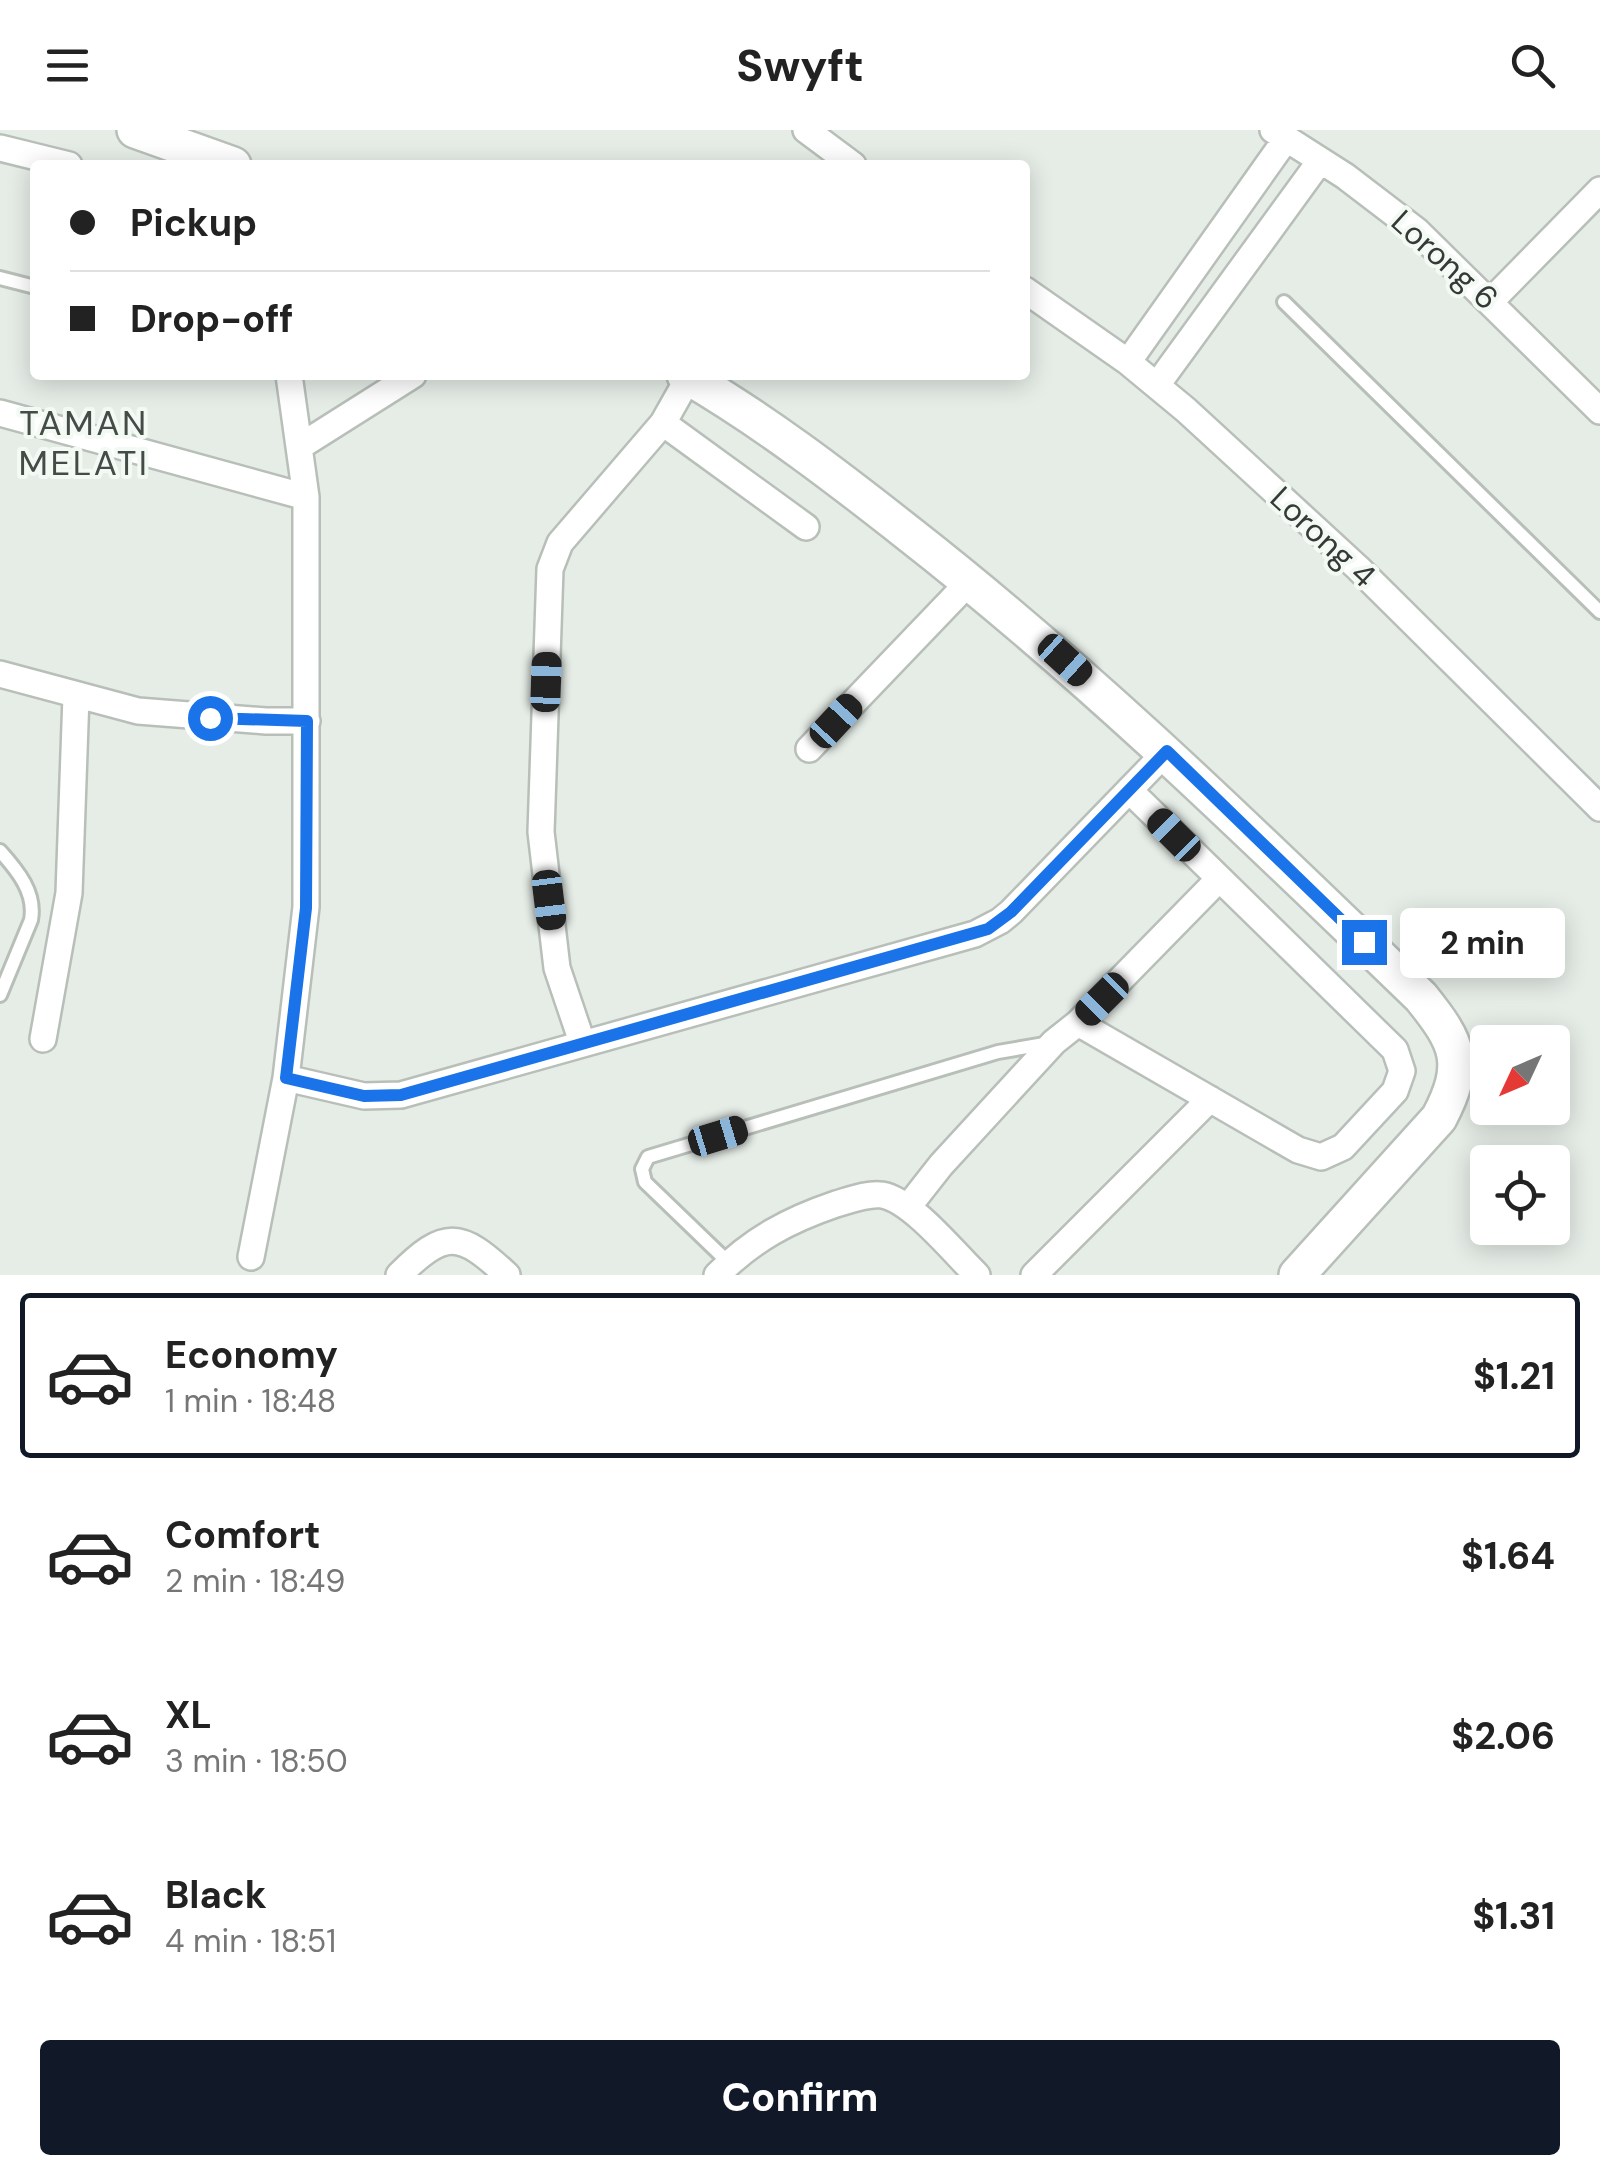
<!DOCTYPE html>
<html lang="en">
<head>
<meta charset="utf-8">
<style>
  :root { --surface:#fff; --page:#f2f2f2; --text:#222; --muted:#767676; --line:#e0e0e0; --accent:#111827 }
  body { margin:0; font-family:"DM Sans",sans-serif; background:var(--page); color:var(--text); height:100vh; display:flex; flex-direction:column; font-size:38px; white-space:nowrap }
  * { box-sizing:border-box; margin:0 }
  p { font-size:32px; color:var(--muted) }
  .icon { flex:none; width:55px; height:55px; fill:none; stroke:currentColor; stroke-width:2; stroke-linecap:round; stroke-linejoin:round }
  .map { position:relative; height:1145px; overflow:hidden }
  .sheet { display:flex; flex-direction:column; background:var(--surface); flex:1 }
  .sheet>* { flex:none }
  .top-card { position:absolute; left:30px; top:30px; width:1000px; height:220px; border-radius:10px; box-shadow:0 5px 25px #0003; display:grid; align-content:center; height:220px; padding:0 40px; background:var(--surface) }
  .needle { width:65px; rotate:226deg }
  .tools { position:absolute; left:1470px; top:895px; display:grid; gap:20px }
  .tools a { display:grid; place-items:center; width:100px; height:100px; border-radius:10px; background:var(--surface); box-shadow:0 5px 25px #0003; font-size:50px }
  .end { position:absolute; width:45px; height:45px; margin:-22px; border:12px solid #1a73e8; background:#fff; box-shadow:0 0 0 5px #fff }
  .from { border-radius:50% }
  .bubble { position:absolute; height:70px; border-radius:10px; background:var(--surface); box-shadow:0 5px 25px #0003; font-size:32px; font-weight:700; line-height:70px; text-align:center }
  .car { position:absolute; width:30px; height:60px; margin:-30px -15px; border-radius:12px; box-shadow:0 0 8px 2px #0007; background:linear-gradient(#222 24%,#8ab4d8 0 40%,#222 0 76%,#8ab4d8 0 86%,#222 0) }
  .top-card b { display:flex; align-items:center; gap:35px; height:95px; font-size:38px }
  .top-card b+b { border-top:2px solid var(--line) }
  .top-card i { width:25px; height:25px; background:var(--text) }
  ul { padding:18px 0 0; list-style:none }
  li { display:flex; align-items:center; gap:30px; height:165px; margin:0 20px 15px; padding:0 20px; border:5px solid transparent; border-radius:10px }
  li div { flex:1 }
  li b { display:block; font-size:38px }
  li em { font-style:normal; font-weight:700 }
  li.active { border-color:var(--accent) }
  li>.icon { width:90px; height:90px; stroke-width:1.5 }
  .primary-button { display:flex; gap:20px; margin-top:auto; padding:20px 40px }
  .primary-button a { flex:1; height:115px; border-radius:10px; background:var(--accent); color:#fff; font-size:40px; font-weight:700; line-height:115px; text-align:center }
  header { display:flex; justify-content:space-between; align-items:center; height:130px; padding:0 40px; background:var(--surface); font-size:45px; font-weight:700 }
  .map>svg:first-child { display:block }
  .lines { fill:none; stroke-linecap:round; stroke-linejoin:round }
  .lane-casing { stroke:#b8bfb9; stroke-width:18 }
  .street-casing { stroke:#b8bfb9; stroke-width:30 }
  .secondary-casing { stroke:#b8bfb9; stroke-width:40 }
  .lane { stroke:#fff; stroke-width:12 }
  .street { stroke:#fff; stroke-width:25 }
  .secondary { stroke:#fff; stroke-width:35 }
  .route { stroke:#1a73e8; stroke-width:12 }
  .labels { text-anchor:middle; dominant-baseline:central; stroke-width:8; stroke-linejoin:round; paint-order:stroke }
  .street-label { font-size:32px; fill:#363937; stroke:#f3faf4 }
  .neighbourhood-label { font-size:35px; letter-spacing:2.5px; fill:#454b46; stroke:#f3faf4 }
</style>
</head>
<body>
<header><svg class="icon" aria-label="menu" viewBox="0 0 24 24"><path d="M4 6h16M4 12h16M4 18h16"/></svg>Swyft<svg class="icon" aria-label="search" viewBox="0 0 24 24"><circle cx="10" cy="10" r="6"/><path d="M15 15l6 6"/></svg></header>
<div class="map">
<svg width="1600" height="1145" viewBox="0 0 1600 1145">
  <rect width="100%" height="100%" fill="#e6ede7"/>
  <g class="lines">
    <defs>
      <path id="lane" d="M0 148 35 157
        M1284 172 1600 482
        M0 721C18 741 36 763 31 790L0 865
        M729 1133 645 1052 642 1039 648 1027 998 922 1050 913"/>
      <path id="street" d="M806 0 853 35
        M1273 0 1345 46 1417 101 1600 281
        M0 18 69 35
        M1025 160 1128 232 1186 280 1358 438 1600 678
        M1491 171 1600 60
        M1128 232 1286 9
        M1157 255 1320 31
        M0 283 306 367
        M663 293 806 397
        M299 317 413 245
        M0 544 138 581 266 591H307
        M809 619 970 451
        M1078 893 1298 1020 1321 1027 1343 1017 1395 961 1402 941 1395 920 1129 660
        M43 909 69 763 76 566
        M582 912 557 838 541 702 550 439 560 413 663 293 689 247
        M286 948 364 966 401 965 975 804 1000 791 1011 782 1167 621
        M908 1077 941 1035 1054 912 1078 893 1219 749
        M251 1127 286 948 306 777V367L289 245
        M399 1145C445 1099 460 1101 507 1145
        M717 1145C753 1109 789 1090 836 1074 850 1070 868 1063 882 1065 912 1070 955 1124 977 1145
        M1034 1145 1210 969"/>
      <path id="secondary" d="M135 0 233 35
        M685 245C764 291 837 347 908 403 1091 546 1254 706 1421 867 1458 913 1468 933 1439 988L1297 1145"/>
    </defs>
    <!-- lane casing -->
    <use href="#lane" class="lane-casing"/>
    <!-- street casing -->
    <use href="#street" class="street-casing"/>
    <!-- secondary casing -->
    <use href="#secondary" class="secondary-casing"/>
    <!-- lane -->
    <use href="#lane" class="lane"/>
    <!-- street -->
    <use href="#street" class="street"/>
    <!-- secondary -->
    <use href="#secondary" class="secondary"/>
  </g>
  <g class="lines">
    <!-- route -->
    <path class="route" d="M210 588 307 591 306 778 286 948 364 966 401 965 988 799 1011 782 1167 621 1364 812"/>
  </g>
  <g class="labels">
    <!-- street labels -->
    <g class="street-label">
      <text transform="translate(1445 130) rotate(42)">Lorong 6</text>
      <text transform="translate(1323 407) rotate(43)">Lorong 4</text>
    </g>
    <!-- neighbourhood labels -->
    <g class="neighbourhood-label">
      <text x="84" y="293">TAMAN<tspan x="84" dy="40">MELATI</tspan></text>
    </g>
  </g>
</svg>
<div class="tools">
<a><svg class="needle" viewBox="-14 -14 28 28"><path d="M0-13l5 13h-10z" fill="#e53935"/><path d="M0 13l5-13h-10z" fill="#767676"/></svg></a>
<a><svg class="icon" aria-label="locate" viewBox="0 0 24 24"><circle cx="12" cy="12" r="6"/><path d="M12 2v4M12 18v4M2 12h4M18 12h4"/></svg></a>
</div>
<i class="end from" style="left:210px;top:588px"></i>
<i class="end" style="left:1364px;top:812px"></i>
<div class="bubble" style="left:1400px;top:778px;width:165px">2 min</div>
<i class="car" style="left:1065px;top:530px;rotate:132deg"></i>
<i class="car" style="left:546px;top:552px;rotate:2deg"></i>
<i class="car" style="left:836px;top:591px;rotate:43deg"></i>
<i class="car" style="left:1174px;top:705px;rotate:315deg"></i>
<i class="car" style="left:549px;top:770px;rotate:173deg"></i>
<i class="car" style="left:1102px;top:869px;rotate:225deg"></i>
<i class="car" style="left:718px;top:1006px;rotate:73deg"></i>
<div class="top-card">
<b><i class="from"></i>Pickup</b>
<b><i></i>Drop-off</b>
</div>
</div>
<section class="sheet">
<ul>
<li class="active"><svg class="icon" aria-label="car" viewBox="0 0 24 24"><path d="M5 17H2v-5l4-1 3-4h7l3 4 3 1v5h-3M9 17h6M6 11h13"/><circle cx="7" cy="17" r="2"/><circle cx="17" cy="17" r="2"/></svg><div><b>Economy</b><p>1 min · 18:48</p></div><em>$1.21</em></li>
<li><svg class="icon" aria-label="car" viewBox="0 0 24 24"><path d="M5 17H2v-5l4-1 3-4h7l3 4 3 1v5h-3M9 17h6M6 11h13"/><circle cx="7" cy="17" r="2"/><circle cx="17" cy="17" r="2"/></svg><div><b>Comfort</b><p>2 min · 18:49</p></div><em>$1.64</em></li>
<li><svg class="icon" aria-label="car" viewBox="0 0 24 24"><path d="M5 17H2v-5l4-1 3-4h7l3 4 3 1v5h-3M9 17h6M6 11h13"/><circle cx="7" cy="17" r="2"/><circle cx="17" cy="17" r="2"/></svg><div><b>XL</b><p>3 min · 18:50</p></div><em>$2.06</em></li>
<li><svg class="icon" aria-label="car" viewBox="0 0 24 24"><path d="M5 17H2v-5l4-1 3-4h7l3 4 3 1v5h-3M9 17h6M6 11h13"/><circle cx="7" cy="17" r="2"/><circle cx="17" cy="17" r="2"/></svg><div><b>Black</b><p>4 min · 18:51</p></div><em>$1.31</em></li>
</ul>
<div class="primary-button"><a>Confirm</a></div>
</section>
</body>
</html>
